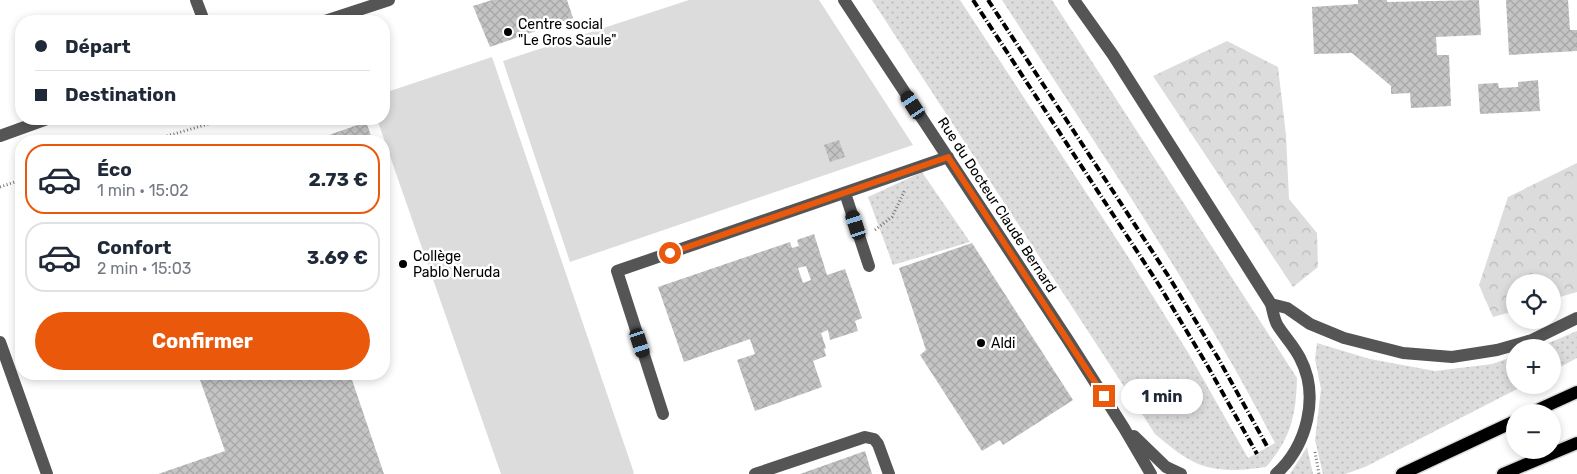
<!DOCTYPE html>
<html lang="fr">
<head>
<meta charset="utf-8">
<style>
  :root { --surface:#fff; --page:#f6f6f7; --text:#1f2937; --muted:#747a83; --line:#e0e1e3; --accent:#ea580c }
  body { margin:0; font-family:Rubik,sans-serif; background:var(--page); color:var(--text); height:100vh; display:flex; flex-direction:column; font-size:19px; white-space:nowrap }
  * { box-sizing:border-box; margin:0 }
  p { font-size:16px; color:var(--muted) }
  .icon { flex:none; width:28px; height:28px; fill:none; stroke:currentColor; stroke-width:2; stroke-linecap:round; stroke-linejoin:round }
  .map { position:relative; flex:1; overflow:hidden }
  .details { position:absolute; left:15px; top:135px; width:375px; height:245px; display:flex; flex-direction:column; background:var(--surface); border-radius:20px; box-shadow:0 2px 8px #0003 }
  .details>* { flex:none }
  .guide { position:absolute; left:15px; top:15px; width:375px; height:110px; border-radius:20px; box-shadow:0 2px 8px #0003; display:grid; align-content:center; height:110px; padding:0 20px; background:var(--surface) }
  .controls { position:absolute; left:1506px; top:274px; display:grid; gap:10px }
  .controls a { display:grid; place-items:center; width:55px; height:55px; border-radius:50%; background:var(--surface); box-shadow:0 2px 8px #0003; font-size:25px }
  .end { position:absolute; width:22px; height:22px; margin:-11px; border:6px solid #ea580c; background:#fff; box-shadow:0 0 0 2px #fff }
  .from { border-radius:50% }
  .bubble { position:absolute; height:35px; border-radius:18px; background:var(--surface); box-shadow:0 2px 8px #0003; font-size:16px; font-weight:700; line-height:35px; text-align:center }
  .car { position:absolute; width:15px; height:30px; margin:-15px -8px; border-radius:6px; box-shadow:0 0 4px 1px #0007; background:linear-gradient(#222 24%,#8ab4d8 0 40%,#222 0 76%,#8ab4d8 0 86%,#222 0) }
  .guide b { display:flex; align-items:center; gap:18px; height:48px; font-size:19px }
  .guide b+b { border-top:1px solid var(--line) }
  .guide i { width:12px; height:12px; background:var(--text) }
  ul { padding:9px 0 0; list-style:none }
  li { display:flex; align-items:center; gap:15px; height:70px; margin:0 10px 8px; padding:0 10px; border:2px solid var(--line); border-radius:20px }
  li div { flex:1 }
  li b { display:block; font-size:19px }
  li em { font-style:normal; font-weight:700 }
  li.current { border-color:var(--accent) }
  li>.icon { width:45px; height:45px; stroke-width:1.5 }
  .button { display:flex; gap:10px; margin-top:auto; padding:10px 20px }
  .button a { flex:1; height:58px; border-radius:30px; background:var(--accent); color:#fff; font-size:20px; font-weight:700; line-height:58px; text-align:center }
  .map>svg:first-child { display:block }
  .grass { fill:url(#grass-dots) }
  .forest { fill:url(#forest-crowns) }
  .pitch { fill:#dcdcdc }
  .building { fill:url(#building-cross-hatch); fill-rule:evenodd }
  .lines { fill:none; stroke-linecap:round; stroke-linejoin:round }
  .major-casing { stroke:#dbdbdb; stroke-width:15 }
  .path { stroke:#777; stroke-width:3; stroke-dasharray:1 2.5; stroke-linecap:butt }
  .minor { stroke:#555; stroke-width:12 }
  .major { stroke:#000; stroke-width:12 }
  .rail { stroke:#000; stroke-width:4; stroke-dasharray:8 2.5 1 2.5; stroke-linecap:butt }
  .route { stroke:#ea580c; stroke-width:6 }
  .poi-dot { fill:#000; stroke:#fff; stroke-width:2 }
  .labels { text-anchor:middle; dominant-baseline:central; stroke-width:5; stroke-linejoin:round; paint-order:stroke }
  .poi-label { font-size:14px; fill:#000; stroke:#fff; text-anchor:start }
  .street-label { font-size:14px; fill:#000; stroke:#fff }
</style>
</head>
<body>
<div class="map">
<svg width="1577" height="474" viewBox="0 0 1577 474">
  <defs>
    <pattern id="grass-dots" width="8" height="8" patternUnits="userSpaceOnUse" patternTransform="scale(1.25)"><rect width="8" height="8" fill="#dcdcdc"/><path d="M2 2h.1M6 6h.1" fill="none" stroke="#bbb" stroke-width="1.8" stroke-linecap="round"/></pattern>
    <pattern id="forest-crowns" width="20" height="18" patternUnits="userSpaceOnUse" patternTransform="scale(1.25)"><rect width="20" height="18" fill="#dcdcdc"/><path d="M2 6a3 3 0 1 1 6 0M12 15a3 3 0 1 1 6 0" fill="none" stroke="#bbb"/></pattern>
    <pattern id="building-cross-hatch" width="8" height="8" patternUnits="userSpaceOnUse" patternTransform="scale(1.25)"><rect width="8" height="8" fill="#c4c4c4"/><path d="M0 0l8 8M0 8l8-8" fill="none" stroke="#a7a7a7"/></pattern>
  </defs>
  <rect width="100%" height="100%" fill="#fff"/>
  <!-- grass -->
  <path class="grass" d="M872 0H960L1127 255 1189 354 1248 458 1275 443C1195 289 1096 145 1002 0H1052L1297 378C1296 416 1291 438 1266 467 1246 470 1223 472 1204 466 1187 461 1169 446 1155 434Z
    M922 172 970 242 893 265 868 197Z
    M1577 331V358L1553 371 1552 348 1539 347Z
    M1317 343 1370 359 1435 371 1492 364 1515 356V385H1525L1365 467 1345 474H1323L1315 440 1321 389 1315 359Z
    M1307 447 1313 474H1290Z"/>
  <!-- forest -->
  <path class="forest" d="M1227 41 1278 67 1286 135 1289 199 1317 233 1318 267 1293 287 1153 76Z
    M1577 163V292L1553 299 1552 282H1515V311L1493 317 1479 285 1508 197Z"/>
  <!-- pitch -->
  <path class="pitch" d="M689 0H819L913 145 570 262 503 61Z
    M492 57 634 473 633 474H501L377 119H384V93Z"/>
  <!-- building -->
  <path class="building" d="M492 0H567L573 18 490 47 473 6Z
    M1358 0H1387V2L1479 0 1481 35 1436 37 1437 55H1449L1451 106 1411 108 1410 93 1391 94V86L1352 53 1314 54 1312 7 1358 4Z
    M1506 0H1568L1570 30H1577V51L1509 55Z
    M1538 80 1540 111 1480 114 1478 84 1498 83 1499 88 1518 87V82Z
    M366 122 373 141H312Z
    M839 140 845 157 830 162 824 145Z
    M814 234 827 275 845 269 862 318 855 321 858 331 830 340 828 330 821 333 826 348 824 349 826 356 813 361 822 387 755 411 737 360 755 354 750 339 684 362 658 287 790 242 792 248 799 246 797 240ZM806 266 811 280 803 283 798 268Z
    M972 243 1073 400 1003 445 1000 440 982 451 920 355 926 350 899 268Z
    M198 374H350L384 474H158L225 451Z
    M865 451 872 474H800Z"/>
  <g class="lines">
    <defs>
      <path id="major" d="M1533 412 1577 392
        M1402 474 1515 421
        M1503 474 1577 443"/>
    </defs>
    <!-- major casing -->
    <use href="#major" class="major-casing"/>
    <!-- path -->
    <path class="path" d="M150 141 225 119
      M0 187 21 180
      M875 230 892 217 905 190
      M1315 452 1319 474"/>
    <!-- minor -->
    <path class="minor" d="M196 0 204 21
      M844 0 1068 340 1124 428 1151 474
      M1074 0 1113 55 1271 304C1273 311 1274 320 1278 326 1285 337 1294 346 1300 358 1320 396 1307 446 1276 474
      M325 21 389 0
      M0 136 47 119
      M845 193 869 266
      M1271 304 1287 308 1310 324 1344 338 1403 353 1452 357 1497 350 1532 340 1577 318
      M0 342 47 474
      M663 414 617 271 948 157
      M1134 436 1166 467 1181 474
      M755 474 865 437 874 439 878 444 889 474"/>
    <!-- major -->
    <use href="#major" class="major"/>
    <!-- rail -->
    <path class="rail" d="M973 0 1159 285 1207 365 1257 454
      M988 0 1169 277 1218 358 1268 448"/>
  </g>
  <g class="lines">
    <!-- route -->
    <path class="route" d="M670 253 948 157 1104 396"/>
  </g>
  <!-- markers -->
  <g class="poi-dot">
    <circle cx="508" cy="32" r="5"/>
    <circle cx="403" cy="264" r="5"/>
    <circle cx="981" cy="343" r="5"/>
  </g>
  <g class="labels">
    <!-- poi labels -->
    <g class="poi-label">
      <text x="518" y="24">Centre social<tspan x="518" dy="16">"Le Gros Saule"</tspan></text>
      <text x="413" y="256">Collège<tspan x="413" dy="16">Pablo Neruda</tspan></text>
      <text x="991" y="343">Aldi</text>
    </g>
    <!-- street labels -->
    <g class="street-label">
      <text transform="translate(997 205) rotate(57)">Rue du Docteur Claude Bernard</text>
    </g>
  </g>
</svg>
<div class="controls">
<a><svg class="icon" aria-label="locate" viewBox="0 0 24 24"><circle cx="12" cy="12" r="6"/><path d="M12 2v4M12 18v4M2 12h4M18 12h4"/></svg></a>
<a>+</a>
<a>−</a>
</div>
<i class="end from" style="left:670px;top:253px"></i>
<i class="end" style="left:1104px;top:396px"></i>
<div class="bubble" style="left:1121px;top:379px;width:82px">1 min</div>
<i class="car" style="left:913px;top:105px;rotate:327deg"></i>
<i class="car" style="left:856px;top:225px;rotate:342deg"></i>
<i class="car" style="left:640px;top:343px;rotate:162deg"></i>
<div class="guide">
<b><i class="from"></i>Départ</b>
<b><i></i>Destination</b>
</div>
<section class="details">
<ul>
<li class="current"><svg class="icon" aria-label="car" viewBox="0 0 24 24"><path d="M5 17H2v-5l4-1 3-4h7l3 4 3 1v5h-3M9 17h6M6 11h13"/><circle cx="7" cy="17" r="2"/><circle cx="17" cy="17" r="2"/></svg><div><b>Éco</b><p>1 min · 15:02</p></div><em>2.73 €</em></li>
<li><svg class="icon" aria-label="car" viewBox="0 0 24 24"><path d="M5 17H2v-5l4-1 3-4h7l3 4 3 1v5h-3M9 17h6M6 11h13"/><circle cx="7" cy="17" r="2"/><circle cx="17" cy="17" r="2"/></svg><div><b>Confort</b><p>2 min · 15:03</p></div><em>3.69 €</em></li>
</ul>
<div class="button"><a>Confirmer</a></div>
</section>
</div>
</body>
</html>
